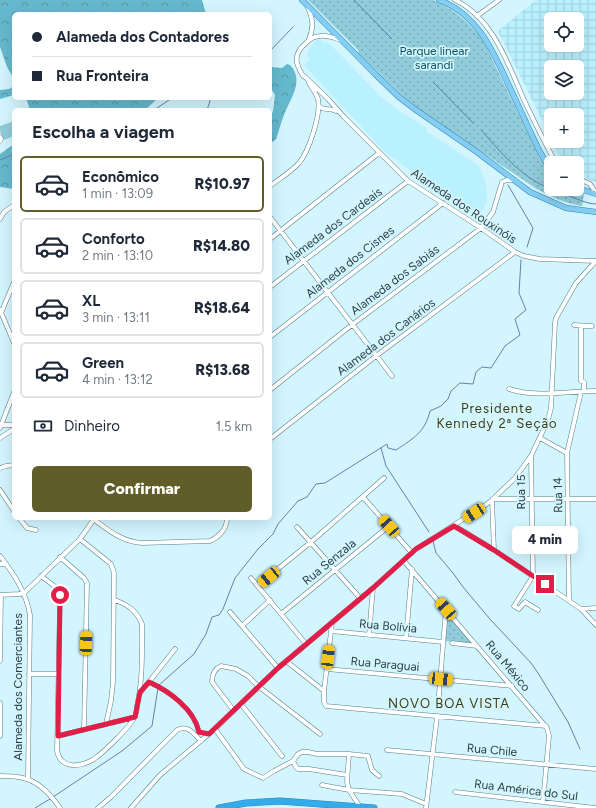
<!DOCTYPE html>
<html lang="pt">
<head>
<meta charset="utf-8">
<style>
  :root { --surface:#fff; --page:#f6f6f7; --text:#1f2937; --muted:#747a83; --line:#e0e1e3; --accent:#605d29 }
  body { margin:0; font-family:Figtree,sans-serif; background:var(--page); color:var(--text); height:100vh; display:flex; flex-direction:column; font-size:15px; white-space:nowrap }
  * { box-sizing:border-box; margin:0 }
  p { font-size:13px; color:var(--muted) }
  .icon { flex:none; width:22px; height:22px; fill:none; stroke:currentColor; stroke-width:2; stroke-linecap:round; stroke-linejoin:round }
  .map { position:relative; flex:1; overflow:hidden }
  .details { position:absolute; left:12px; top:108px; width:260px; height:412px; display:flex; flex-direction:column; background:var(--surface); border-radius:6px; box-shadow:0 4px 16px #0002 }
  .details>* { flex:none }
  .top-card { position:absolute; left:12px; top:12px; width:260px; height:88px; border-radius:6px; box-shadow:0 4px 16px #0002; display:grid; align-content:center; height:88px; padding:0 20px; background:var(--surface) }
  .fabs { position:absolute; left:544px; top:12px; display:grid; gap:8px }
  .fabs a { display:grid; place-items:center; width:40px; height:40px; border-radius:6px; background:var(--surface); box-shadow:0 4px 16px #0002; font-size:20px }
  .end { position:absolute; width:18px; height:18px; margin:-9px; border:5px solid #e11d48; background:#fff; box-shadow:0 0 0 2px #fff }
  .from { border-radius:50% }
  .bubble { position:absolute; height:28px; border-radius:6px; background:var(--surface); box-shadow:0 4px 16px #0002; font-size:13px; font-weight:800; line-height:28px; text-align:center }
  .car { position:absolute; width:12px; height:24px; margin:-12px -6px; border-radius:5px; box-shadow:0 0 3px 1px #0007; background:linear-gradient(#f5c518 24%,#345 0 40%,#f5c518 0 76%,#345 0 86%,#f5c518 0) }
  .top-card b { display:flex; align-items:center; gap:14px; height:38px; font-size:15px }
  .top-card b+b { border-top:1px solid var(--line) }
  .top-card i { width:10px; height:10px; background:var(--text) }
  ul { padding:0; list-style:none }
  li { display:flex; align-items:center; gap:12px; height:56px; margin:0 8px 6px; padding:0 12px; border:2px solid var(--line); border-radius:6px }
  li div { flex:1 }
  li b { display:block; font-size:15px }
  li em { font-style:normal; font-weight:800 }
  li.on { border-color:var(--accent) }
  li>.icon { width:36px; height:36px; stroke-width:1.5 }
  h2 { padding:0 20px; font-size:18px; line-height:48px }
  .pay { display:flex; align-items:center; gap:10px; height:44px; padding:0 20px; font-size:15px }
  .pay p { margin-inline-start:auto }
  .primary-button { display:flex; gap:8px; margin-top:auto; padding:8px 20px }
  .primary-button a { flex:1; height:46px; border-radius:6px; background:var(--accent); color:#fff; font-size:16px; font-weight:800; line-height:46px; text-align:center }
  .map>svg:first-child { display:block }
  .built { fill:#baf1fe }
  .industrial { fill:url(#industrial-grid); fill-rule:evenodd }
  .green { fill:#91ccdb }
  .forest { fill:url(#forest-crowns) }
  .park { fill:url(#park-dots) }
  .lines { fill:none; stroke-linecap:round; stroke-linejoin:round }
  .stream { stroke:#6582a8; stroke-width:1 }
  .minor-casing { stroke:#557e88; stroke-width:5 }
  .major-casing { stroke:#3286b1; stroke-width:6 }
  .highway-casing { stroke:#3286b1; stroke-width:7 }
  .minor { stroke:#fff; stroke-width:4 }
  .major { stroke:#85cdf3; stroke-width:5 }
  .highway { stroke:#34aceb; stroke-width:6 }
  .route { stroke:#e11d48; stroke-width:5 }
  .labels { text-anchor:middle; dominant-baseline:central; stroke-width:3.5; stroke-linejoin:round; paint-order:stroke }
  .park-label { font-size:12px; fill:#0b5462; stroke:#d2f5fe }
  .street-label { font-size:12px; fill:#2d3f44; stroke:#d2f5fe }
  .neighbourhood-label { font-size:13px; letter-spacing:1px; fill:#3f3c12; stroke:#d2f5fe }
</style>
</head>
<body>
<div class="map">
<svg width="596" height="808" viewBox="0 0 596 808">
  <defs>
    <pattern id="industrial-grid" width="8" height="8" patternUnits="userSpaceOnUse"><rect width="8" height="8" fill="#baf1fe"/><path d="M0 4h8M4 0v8" fill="none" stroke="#a0d0db"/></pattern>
    <pattern id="forest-crowns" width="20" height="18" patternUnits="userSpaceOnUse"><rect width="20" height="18" fill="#66b9cd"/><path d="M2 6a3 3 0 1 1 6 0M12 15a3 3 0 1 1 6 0" fill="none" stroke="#5498a8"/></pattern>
    <pattern id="park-dots" width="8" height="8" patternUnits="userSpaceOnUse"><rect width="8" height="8" fill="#91ccdb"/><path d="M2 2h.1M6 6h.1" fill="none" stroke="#77a7b3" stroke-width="1.8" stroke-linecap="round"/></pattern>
  </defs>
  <rect width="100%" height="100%" fill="#d2f5fe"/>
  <!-- built -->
  <path class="built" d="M319 39 326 44 328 42 381 97 399 111 427 128 426 131 479 166 486 184 487 199 483 210 476 218 469 211 386 153 304 65 310 59 307 56 308 51 316 40Z"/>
  <!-- industrial -->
  <path class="industrial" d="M536 0H596V182L589 180 577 171V163H566L561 159 552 141H577V115H551V138L498 31ZM551 19H577V45H551ZM551 67H577V93H551Z"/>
  <!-- green -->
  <path class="green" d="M14 121V136L4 140 0 131V126Z"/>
  <!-- forest -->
  <path class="forest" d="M0 0H202L206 14H14V79L7 67 0 47Z
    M287 64 290 65C305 81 290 99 284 115 281 122 279 131 276 139L274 141 270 143V118L273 111 275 95 270 87V67L282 68Z
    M14 86V95L0 99V90L9 89Z
    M26 98H158L145 110H30Z
    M14 144V189L0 187V154Z"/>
  <!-- park -->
  <path class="park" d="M308 0H433C455 10 468 21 483 40L539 157 551 173V189H574L584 194 582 206C564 203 550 196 535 188L418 108 402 95 359 54 358 50Z
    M448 613 473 643 445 641Z"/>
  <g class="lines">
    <!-- stream -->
    <path class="stream" d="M354 0 392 39
      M270 51 293 27
      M433 82 473 123
      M154 110 172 98
      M207 110 210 101 209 98
      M481 130C498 149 515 170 538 183 549 189 560 193 572 197 580 200 588 204 596 204
      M0 160 14 154
      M508 185 533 228 527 247
      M381 448 386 466 429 532
      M433 541 436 553 453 573 463 587 489 618 531 663 538 673 568 722 580 749
      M159 685 194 654 206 634 212 617 219 615 223 609 235 578 258 549 273 534 278 524 298 501 307 497 316 484 325 483 387 444 388 448 396 450C414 438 425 432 430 411L441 406 448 399 451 391 460 383 473 384 476 372 482 367 491 368 505 346 520 335 515 319 526 310 519 293 521 260
      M53 797 122 751 152 726 158 688
      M35 808 50 799"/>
    <defs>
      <path id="minor" d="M455 0C493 18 508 64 524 100 534 121 544 142 556 163
        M308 8C313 19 314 27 309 39
        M477 16 499 0
        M303 75 328 99 344 117 408 181 481 228 515 252 524 256 540 259 596 261
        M303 76C295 63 293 54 306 43 310 39 314 36 320 36 327 35 334 38 341 40
        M319 106C323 111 331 108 336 111
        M0 137 1 139 0 141
        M577 178 590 184 596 193
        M270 186C279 179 291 172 299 163 309 151 321 115 318 99 316 93 312 88 309 83
        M270 217 392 376
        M0 219 4 212 14 205
        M270 239 379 153
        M270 287 408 181
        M0 310 14 343
        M1 313 14 282
        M574 325 592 326
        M581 326V381L584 382V391
        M270 337 443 203
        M509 389C537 398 568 391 596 391
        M270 390 353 324 481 228 493 212 502 182 507 180H515
        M0 425H14
        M0 428 14 392
        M0 438 14 429
        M540 438 567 453
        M270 439 376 356 515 252
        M531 457 533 576 514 606 519 609 525 602 538 610
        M0 468 6 466 14 465
        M0 490 14 511
        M363 497 412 553
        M494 499H596
        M492 500 494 550
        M19 518 27 528 36 530
        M92 518C108 530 122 542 142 543L210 541C219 537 227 529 227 518
        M455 526 494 550 581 609 596 625
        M297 527 360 598
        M80 539 111 564 114 573 113 682 111 701 106 724
        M0 556C14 574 26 592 30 615L28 779
        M60 557 84 578 87 583 84 730
        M404 561 547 728 549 736 543 802
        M0 564H6
        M41 576 57 588 60 595 57 751C61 770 81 767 94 759 104 752 129 728 134 718 136 715 137 710 137 706 143 679 142 651 142 624 136 610 128 605 115 600
        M251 578 306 644
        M258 585 311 542 384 478
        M0 595 19 594 24 593 80 539 94 519
        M569 600 567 453 581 392
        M581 609 596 608
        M230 612 278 668
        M281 614 389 526
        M332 623 324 691V702L326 706 546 726
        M242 626 270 600
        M331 631 443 642
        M369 635 373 588
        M406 638 412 569
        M452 643 477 646
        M0 661 1 595
        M286 661 324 691
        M327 669 512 686
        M29 674H58
        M149 682C169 691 194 709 199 732
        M141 692 175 649
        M0 703V736
        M241 704 282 756
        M438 706 446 609
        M234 711 212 682C212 675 214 669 221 666L236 669 248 676 258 686 320 734
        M215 729 244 769 263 778 274 771 293 761 298 754 302 752H308L317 754H349L368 756 372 770 379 776
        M58 736 135 717
        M387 750 596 769
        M349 754 347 782 349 790 360 807
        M293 761 296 767 298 769H309L347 775
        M0 776C7 776 16 776 23 778 38 781 51 795 60 808
        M322 785 349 790 402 794 426 804
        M455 792 595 808
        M98 808 111 797 177 730C188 724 194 734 201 741
        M131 808 160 775 215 729 278 668 373 588 416 549 484 506 492 500 515 478 531 456 548 420 551 408 555 323 556 318 576 283 596 261
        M426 808 437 717"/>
      <path id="major" d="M302 0 376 75 399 97 416 110 477 152 530 192 566 208 596 212
        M439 0C478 14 494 53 510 88 520 109 529 130 539 150L547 164 551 168
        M577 188 596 194"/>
      <path id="highway" d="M219 808 246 803 280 801 374 808"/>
    </defs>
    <!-- minor casing -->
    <use href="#minor" class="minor-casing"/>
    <!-- major casing -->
    <use href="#major" class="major-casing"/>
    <!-- highway casing -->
    <use href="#highway" class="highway-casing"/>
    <!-- minor -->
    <use href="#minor" class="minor"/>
    <!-- major -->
    <use href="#major" class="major"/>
    <!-- highway -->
    <use href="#highway" class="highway"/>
  </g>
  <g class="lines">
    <!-- route -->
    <path class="route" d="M60 595 58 736 135 717 140 692 149 682C169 691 194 709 199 732L209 734 278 668 373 588 416 549 454 526 494 550 545 584"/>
  </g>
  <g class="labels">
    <!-- park labels -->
    <g class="park-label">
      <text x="434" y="51">Parque linear<tspan x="434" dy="14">sarandi</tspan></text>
    </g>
    <!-- street labels -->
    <g class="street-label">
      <text transform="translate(464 206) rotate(34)">Alameda dos Rouxinóis</text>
      <text transform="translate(333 226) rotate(-37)">Alameda dos Cardeais</text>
      <text transform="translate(350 262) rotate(-38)">Alameda dos Cisnes</text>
      <text transform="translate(395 280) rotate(-37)">Alameda dos Sabiás</text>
      <text transform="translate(386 337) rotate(-37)">Alameda dos Canários</text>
      <text transform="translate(521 492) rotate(-90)">Rua 15</text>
      <text transform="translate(558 495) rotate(-91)">Rua 14</text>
      <text transform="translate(329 562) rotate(-39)">Rua Senzala</text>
      <text transform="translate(388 626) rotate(5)">Rua Bolívia</text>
      <text transform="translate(385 664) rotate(5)">Rua Paraguai</text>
      <text transform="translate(508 666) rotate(50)">Rua México</text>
      <text transform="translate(18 687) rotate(-90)">Alameda dos Comerciantes</text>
      <text transform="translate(492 750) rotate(5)">Rua Chile</text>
      <text transform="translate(526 790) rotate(7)">Rua América do Sul</text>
    </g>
    <!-- neighbourhood labels -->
    <g class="neighbourhood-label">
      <text x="497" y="408">Presidente<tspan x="497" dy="15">Kennedy 2ª Seção</tspan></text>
      <text x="449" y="703">NOVO BOA VISTA</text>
    </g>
  </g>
</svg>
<div class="fabs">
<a><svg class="icon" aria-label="locate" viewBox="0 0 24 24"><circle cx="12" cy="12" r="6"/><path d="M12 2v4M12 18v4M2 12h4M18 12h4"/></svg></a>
<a><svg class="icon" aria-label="layers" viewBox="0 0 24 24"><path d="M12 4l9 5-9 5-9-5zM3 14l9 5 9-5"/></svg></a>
<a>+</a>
<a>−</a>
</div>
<i class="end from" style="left:60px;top:595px"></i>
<i class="end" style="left:545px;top:584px"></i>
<div class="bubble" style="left:512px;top:526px;width:66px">4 min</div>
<i class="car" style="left:474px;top:513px;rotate:237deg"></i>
<i class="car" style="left:389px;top:526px;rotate:318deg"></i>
<i class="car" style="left:269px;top:577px;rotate:231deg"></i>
<i class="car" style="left:446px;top:609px;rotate:319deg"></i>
<i class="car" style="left:86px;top:643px;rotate:2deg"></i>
<i class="car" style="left:328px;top:657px;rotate:6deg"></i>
<i class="car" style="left:441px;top:679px;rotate:96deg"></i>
<div class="top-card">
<b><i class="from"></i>Alameda dos Contadores</b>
<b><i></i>Rua Fronteira</b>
</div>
<section class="details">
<h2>Escolha a viagem</h2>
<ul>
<li class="on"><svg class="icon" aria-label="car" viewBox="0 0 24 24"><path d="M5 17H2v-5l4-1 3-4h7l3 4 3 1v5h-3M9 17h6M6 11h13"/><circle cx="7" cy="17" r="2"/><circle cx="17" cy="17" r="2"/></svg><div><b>Econômico</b><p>1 min · 13:09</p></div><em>R$10.97</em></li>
<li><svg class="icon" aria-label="car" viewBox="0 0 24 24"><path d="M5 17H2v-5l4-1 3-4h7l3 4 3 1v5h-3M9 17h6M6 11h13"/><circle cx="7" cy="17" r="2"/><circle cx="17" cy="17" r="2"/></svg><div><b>Conforto</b><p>2 min · 13:10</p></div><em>R$14.80</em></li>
<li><svg class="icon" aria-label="car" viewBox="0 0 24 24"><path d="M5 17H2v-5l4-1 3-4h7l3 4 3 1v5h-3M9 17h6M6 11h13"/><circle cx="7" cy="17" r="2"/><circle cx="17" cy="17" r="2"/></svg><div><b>XL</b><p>3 min · 13:11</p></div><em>R$18.64</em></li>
<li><svg class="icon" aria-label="car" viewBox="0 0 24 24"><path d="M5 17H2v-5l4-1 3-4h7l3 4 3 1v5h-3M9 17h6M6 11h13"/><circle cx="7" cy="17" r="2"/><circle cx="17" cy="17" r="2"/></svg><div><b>Green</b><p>4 min · 13:12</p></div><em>R$13.68</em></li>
</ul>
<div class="pay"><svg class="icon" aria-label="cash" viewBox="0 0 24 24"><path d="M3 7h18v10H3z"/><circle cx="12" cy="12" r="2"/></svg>Dinheiro<p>1.5 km</p></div>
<div class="primary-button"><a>Confirmar</a></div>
</section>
</div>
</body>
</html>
